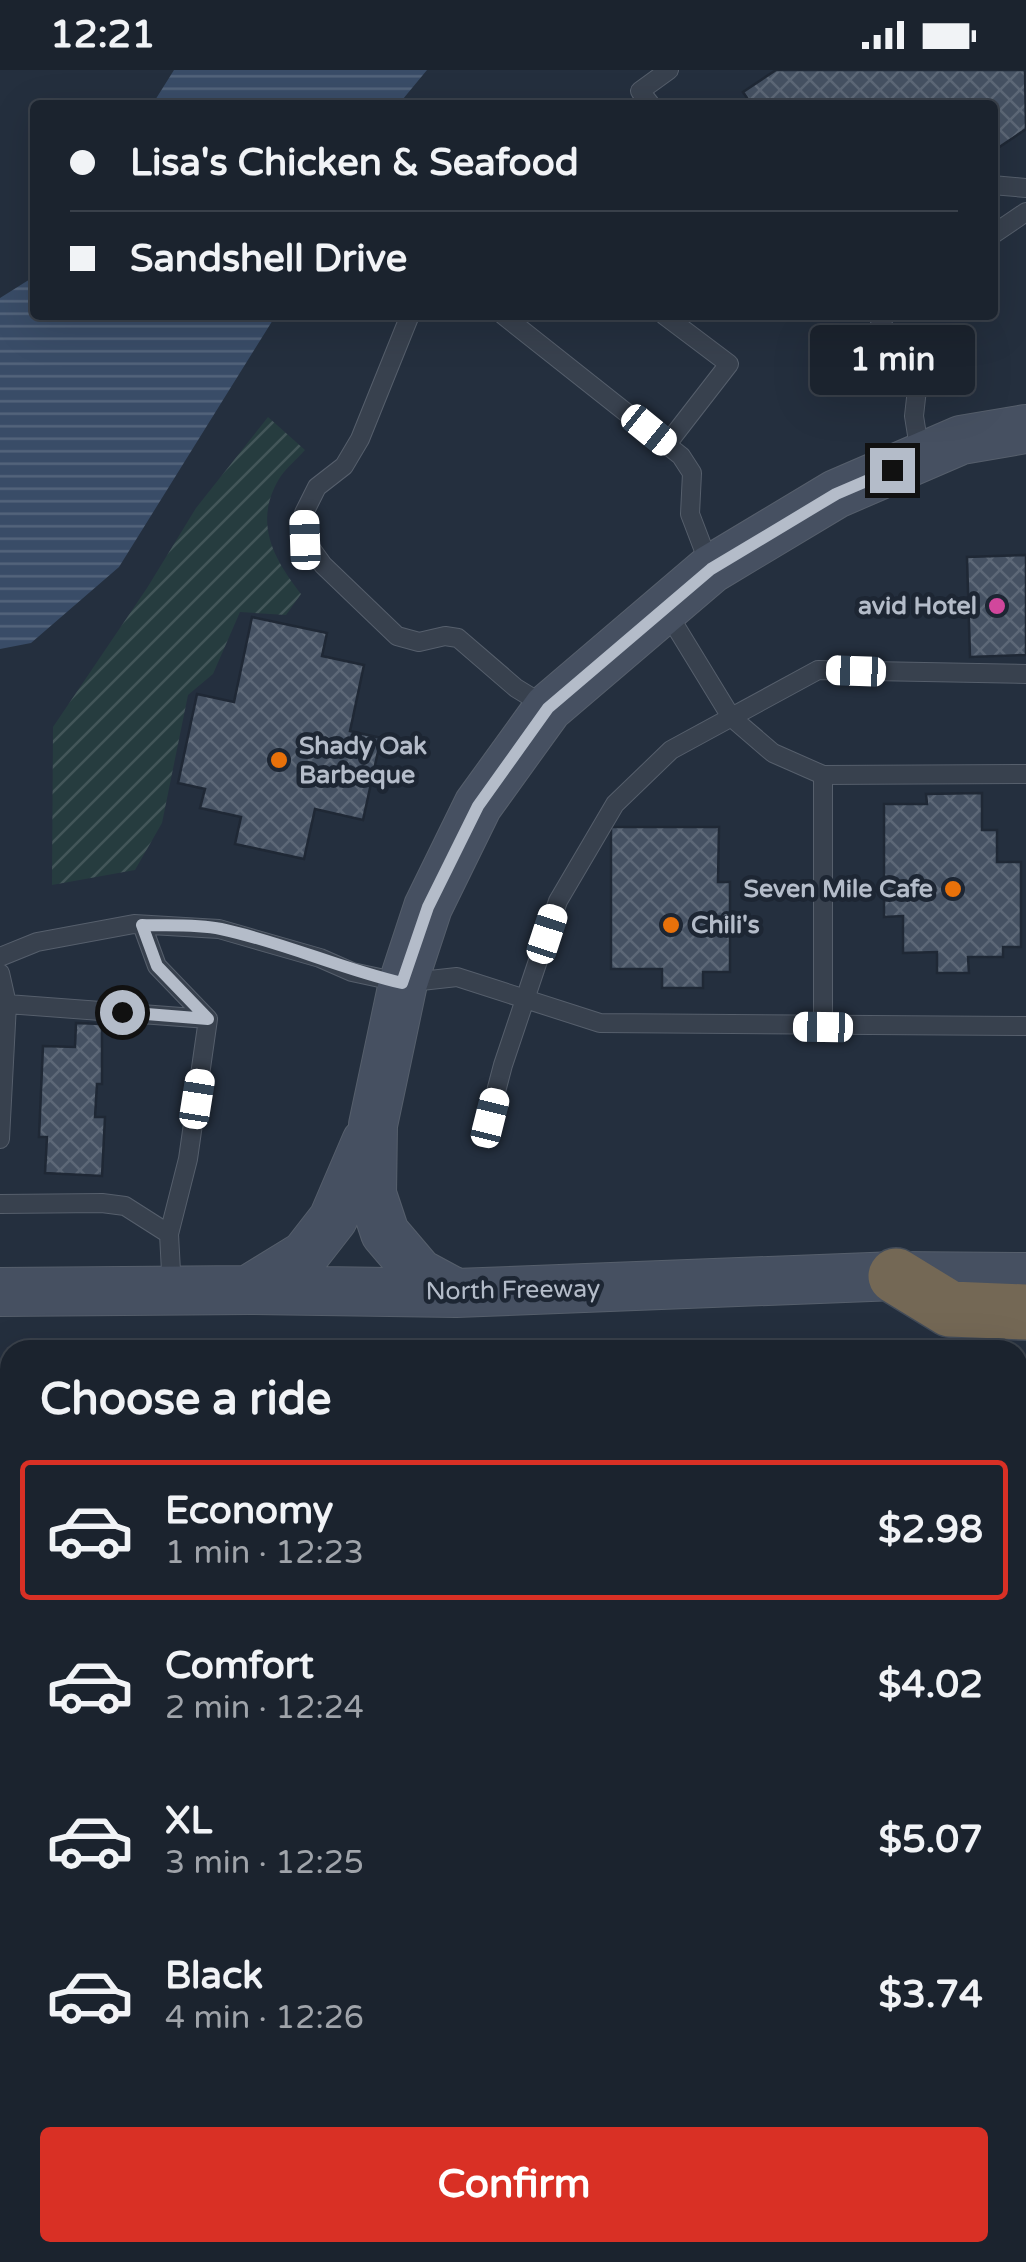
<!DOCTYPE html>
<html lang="en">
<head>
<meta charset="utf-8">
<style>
  :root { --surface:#1b232e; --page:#242b36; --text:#f1f3f6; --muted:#a0a4aa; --line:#39404a; --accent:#d93025 }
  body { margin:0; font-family:"Varela Round",sans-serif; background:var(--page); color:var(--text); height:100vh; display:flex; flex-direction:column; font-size:38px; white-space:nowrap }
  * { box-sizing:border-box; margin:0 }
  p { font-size:32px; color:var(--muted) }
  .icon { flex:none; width:55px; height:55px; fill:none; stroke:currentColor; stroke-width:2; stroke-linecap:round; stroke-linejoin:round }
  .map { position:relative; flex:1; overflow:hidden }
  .sheet { position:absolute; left:0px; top:1270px; width:1028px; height:922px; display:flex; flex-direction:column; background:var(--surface); border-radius:30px 30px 0 0; box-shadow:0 10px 40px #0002,0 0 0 2px var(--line) }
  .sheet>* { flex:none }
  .guide { position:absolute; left:30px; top:30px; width:968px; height:220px; border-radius:10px; box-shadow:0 10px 40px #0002,0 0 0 2px var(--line); display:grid; align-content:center; height:220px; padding:0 40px; background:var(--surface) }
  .end { position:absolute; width:45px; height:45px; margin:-22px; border:12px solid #b4bcc9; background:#111; box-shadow:0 0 0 5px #111 }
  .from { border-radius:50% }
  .bubble { position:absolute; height:70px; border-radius:10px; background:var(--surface); box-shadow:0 10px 40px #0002,0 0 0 2px var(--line); font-size:32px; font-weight:700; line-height:70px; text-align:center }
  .car { position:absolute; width:30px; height:60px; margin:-30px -15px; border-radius:12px; box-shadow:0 0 8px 2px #0007; background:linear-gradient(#fff 24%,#345 0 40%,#fff 0 76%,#345 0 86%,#fff 0) }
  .guide b { display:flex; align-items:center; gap:35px; height:95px; font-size:38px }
  .guide b+b { border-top:2px solid var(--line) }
  .guide i { width:25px; height:25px; background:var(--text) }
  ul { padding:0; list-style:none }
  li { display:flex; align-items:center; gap:30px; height:140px; margin:0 20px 15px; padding:0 20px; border:5px solid transparent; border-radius:10px }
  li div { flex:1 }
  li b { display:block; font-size:38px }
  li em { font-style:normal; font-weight:700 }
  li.selected { border-color:var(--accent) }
  li>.icon { width:90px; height:90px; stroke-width:1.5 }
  h2 { padding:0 40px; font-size:45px; line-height:120px }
  .action { display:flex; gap:20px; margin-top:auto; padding:20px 40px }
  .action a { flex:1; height:115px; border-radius:10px; background:var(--accent); color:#fff; font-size:40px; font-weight:700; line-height:115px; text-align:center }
  .status { display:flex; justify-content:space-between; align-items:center; height:70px; padding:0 50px; background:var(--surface); direction:ltr }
  .status svg { height:28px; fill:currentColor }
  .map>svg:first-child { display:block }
  .garden { fill:url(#garden-furrows) }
  .water { fill:url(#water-rules) }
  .building { fill:url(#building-cross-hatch); stroke:#1f2835; stroke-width:2.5 }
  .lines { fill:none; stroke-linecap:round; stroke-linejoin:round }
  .lane-casing { stroke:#565f6c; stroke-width:20 }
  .secondary-casing { stroke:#565f6c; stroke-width:50 }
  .highway-casing { stroke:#434c59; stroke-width:58 }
  .lane { stroke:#38414e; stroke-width:18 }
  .secondary { stroke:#465061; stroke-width:48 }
  .highway { stroke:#746855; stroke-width:55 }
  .route { stroke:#b4bcc9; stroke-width:12 }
  .hotel-dot { fill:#d1479c; stroke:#1d2633; stroke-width:4 }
  .food-dot { fill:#e8710a; stroke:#1d2633; stroke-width:4 }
  .labels { text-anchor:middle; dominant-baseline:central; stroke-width:9; stroke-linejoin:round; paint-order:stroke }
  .poi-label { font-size:25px; font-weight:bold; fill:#b4bcc9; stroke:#1d2633; text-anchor:end }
  .street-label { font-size:25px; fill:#b4bcc9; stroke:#1d2633 }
</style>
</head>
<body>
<div class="status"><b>12:21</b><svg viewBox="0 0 49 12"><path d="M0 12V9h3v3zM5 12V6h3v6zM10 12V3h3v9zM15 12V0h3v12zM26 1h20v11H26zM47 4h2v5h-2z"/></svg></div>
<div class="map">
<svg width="1026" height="2192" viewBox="0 0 1026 2192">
  <defs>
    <pattern id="garden-furrows" width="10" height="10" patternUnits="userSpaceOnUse" patternTransform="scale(2.5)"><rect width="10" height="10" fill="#263c3f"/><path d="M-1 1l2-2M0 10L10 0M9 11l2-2" fill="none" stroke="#435659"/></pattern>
    <pattern id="water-rules" width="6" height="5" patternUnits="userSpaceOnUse" patternTransform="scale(2.5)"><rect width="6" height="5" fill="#394c67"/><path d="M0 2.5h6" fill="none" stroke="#53647b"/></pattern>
    <pattern id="building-cross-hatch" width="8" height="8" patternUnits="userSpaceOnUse" patternTransform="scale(2.5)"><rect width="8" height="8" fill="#455162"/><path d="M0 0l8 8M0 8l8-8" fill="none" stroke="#5d6877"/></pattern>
  </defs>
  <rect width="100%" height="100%" fill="#242f3e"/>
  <!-- garden -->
  <path class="garden" d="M268 347 305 380C297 389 285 399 279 409 253 453 274 489 301 524L286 545 240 542 213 604 188 625 162 753 135 800 52 815 53 657 147 518 196 438Z"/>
  <!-- water -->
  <path class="water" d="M174 0H427L398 35H152Z
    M35 206V245H276L119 497 31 573 0 579V228Z"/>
  <!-- building -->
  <path class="building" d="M776 0H1025L1026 59 992 82V35H752L743 22Z
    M1026 485V585L970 587 967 487Z
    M252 547 327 563 322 586 364 595 350 661 381 668 363 750 315 739 304 789 235 774 241 747 200 738 205 719 178 713 197 624 234 632Z
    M982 723V760H997V792H1021V877H1003V887H968L969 903H937V882L903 883V846L884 847V734H927L926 724Z
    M611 757H719L718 812H730V902H703V918H662V899H611Z
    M76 953 102 954V1014H97L95 1047H105L102 1106 45 1103 47 1067H39L43 976 75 977Z
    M1018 2007 1026 2008V2114L1018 2113Z
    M565 2182H681L679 2192H563Z
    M690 2182H753L751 2192H688Z
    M913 2182H1000L998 2192H911Z"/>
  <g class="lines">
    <defs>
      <path id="lane" d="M651 35 640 21 669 0
        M992 115 1026 118
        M992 165 1026 142
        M410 245 360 369 344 396 317 417 304 443 305 470 323 495 397 566 419 572 445 566 458 568 516 618 547 637
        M503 245 681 386 692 403 690 444 711 499
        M664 245 729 294 667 374
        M878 246 917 319 914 346 920 384
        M665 539 731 647 773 683 823 705 1026 704
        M142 855 157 896 208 949 188 1089 169 1164 172 1220
        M0 887 37 872 134 854 219 859 320 888 352 902 403 913 457 907 600 953 1026 956
        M0 903 7 934 0 1069
        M7 934 208 949
        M823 957V705
        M489 1048 503 995 558 831 615 734 671 680 818 600 1026 604
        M0 1134 102 1133 125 1136 169 1164
        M1018 1927H1026
        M0 1963 10 1961
        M522 2192 524 2182
        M835 2192 837 2182"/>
      <path id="secondary" d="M248 1220 305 1185 333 1149 366 1072
        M0 1222 248 1220 456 1223 896 1206 1026 1207
        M456 1223 419 1203 385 1163 372 1124 373 1055 403 913 428 837 478 735 548 638 711 499 836 424 961 370 1026 359
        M1018 1804H1026
        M0 1811H10"/>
      <path id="highway" d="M896 1206 950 1239 1026 1242
        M0 1345H10
        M1018 1347H1026
        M1018 1447H1026
        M0 1467H10
        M0 1533H10
        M1018 1533H1026
        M0 1629H10
        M1018 1635H1026
        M1018 1721H1026
        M0 1776 10 1775"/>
    </defs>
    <!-- lane casing -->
    <use href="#lane" class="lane-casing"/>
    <!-- secondary casing -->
    <use href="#secondary" class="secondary-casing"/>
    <!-- highway casing -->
    <use href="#highway" class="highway-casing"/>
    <!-- lane -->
    <use href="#lane" class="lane"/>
    <!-- secondary -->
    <use href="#secondary" class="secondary"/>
    <!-- highway -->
    <use href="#highway" class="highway"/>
  </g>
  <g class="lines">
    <!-- route -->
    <path class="route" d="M122 942 208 949 157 896 142 855C168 856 196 854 221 859 283 872 341 899 402 913L428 837 478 736 548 638 711 499 836 424 892 400"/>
  </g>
  <!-- markers -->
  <circle class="hotel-dot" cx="997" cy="536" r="10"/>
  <g class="food-dot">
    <circle cx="279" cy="690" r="10"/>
    <circle cx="953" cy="819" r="10"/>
    <circle cx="671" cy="855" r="10"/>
  </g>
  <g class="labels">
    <!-- poi labels -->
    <g class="poi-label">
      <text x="977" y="536">avid Hotel</text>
      <text x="299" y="676" text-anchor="start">Shady Oak<tspan x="299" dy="29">Barbeque</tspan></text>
      <text x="933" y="819">Seven Mile Cafe</text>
      <text x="691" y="855" text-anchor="start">Chili's</text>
    </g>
    <!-- street labels -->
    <g class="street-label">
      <text transform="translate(513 1220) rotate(-1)">North Freeway</text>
    </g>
  </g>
</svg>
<i class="end from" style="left:122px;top:942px"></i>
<i class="end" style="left:892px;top:400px"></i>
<div class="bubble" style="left:810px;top:255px;width:165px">1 min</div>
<i class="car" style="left:649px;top:360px;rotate:129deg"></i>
<i class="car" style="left:305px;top:470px;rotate:358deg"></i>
<i class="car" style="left:856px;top:601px;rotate:272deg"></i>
<i class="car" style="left:547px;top:864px;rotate:18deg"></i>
<i class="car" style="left:823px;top:957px;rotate:271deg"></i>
<i class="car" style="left:197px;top:1029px;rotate:9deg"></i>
<i class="car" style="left:490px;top:1048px;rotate:14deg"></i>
<div class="guide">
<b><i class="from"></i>Lisa's Chicken &amp; Seafood</b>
<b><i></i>Sandshell Drive</b>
</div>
<section class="sheet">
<h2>Choose a ride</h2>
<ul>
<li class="selected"><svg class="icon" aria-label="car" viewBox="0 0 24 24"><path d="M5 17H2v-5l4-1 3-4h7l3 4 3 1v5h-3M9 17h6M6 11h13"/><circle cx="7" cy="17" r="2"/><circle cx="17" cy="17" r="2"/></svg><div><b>Economy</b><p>1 min · 12:23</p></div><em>$2.98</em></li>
<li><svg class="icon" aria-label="car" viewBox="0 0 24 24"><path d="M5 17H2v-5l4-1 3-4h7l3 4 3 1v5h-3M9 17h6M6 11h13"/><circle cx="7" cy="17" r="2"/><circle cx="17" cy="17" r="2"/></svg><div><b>Comfort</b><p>2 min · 12:24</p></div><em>$4.02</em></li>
<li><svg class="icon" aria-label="car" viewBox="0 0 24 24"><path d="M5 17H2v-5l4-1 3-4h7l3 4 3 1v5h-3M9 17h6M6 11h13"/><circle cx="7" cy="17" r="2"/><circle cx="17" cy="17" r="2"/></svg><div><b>XL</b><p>3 min · 12:25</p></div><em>$5.07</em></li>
<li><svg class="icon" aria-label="car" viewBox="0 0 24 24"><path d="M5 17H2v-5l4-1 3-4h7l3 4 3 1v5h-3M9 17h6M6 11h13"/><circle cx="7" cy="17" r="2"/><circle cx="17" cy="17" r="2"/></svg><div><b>Black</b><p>4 min · 12:26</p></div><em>$3.74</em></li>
</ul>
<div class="action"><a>Confirm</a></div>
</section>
</div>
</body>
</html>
